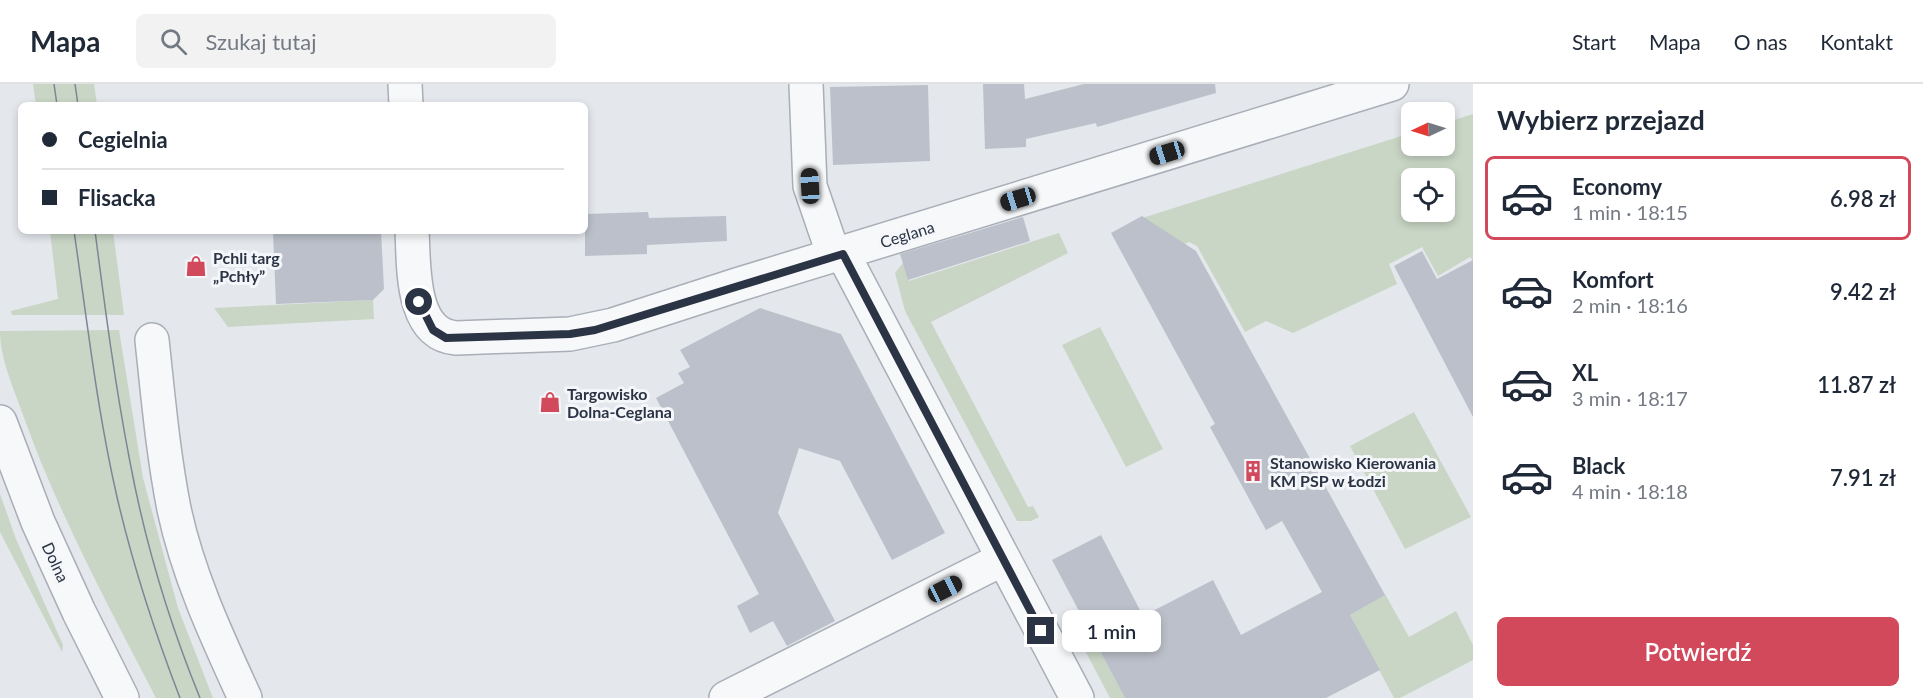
<!DOCTYPE html>
<html lang="pl">
<head>
<meta charset="utf-8">
<style>
  :root { --surface:#fff; --page:#f2f2f3; --text:#1f2937; --muted:#747a83; --line:#e0e1e3; --accent:#d1495b }
  body { margin:0; font-family:Lato,sans-serif; background:var(--page); color:var(--text); height:100vh; display:flex; flex-direction:column; font-size:22px; white-space:nowrap }
  * { box-sizing:border-box; margin:0 }
  p { font-size:20px; color:var(--muted) }
  .icon { flex:none; width:33px; height:33px; fill:none; stroke:currentColor; stroke-width:2; stroke-linecap:round; stroke-linejoin:round }
  .map { position:relative; flex:1; overflow:hidden }
  .sheet { display:flex; flex-direction:column; background:var(--surface); width:450px }
  .sheet>* { flex:none }
  .top-card { position:absolute; left:18px; top:18px; width:570px; height:132px; border-radius:9px; box-shadow:0 3px 9px #0003; display:grid; align-content:center; height:132px; padding:0 24px; background:var(--surface) }
  .needle { width:39px; rotate:266deg }
  .tools { position:absolute; left:1401px; top:18px; display:grid; gap:12px }
  .tools a { display:grid; place-items:center; width:54px; height:54px; border-radius:9px; background:var(--surface); box-shadow:0 3px 9px #0003; font-size:30px }
  .end { position:absolute; width:27px; height:27px; margin:-14px; border:8px solid #2b3445; background:#fff; box-shadow:0 0 0 3px #fff }
  .from { border-radius:50% }
  .bubble { position:absolute; height:42px; border-radius:9px; background:var(--surface); box-shadow:0 3px 9px #0003; font-size:20px; font-weight:600; line-height:42px; text-align:center }
  .car { position:absolute; width:18px; height:36px; margin:-18px -9px; border-radius:8px; box-shadow:0 0 4px 2px #0007; background:linear-gradient(#222 24%,#8ab4d8 0 40%,#222 0 76%,#8ab4d8 0 86%,#222 0) }
  .top-card b { display:flex; align-items:center; gap:21px; height:57px; font-size:22px }
  .top-card b+b { border-top:2px solid var(--line) }
  .top-card i { width:15px; height:15px; background:var(--text) }
  ul { padding:0; list-style:none }
  li { display:flex; align-items:center; gap:18px; height:84px; margin:0 12px 9px; padding:0 12px; border:3px solid transparent; border-radius:9px }
  li div { flex:1 }
  li b { display:block; font-size:22px }
  li em { font-style:normal; font-weight:600 }
  li.active { border-color:var(--accent) }
  li>.icon { width:54px; height:54px; stroke-width:1.5 }
  h2 { padding:0 24px; font-size:27px; line-height:72px }
  .primary-button { display:flex; gap:12px; margin-top:auto; padding:12px 24px }
  .primary-button a { flex:1; height:69px; border-radius:9px; background:var(--accent); color:#fff; font-size:24px; font-weight:600; line-height:69px; text-align:center }
  header { display:flex; align-items:center; gap:36px; box-sizing:border-box; height:84px; padding:0 30px; background:var(--surface); border-bottom:2px solid var(--line) }
  header strong { font-size:28px }
  nav { display:flex; gap:33px; margin-inline-start:auto; font-size:21px }
  .search { width:420px; height:54px; background:var(--page); display:flex; align-items:center; gap:15px; box-sizing:border-box; padding:0 21px; border-radius:9px; color:var(--muted); font-size:22px }
  main { display:flex; flex:1; min-height:0 }
  .map>svg:first-child { display:block }
  .green { fill:#c9d6c5; fill-rule:evenodd }
  .building { fill:#bbc0ca }
  .lines { fill:none; stroke-linecap:round; stroke-linejoin:round }
  .minor-casing { stroke:#a9aeb7; stroke-width:36 }
  .minor { stroke:#f7f8fa; stroke-width:33 }
  .tram { stroke:#7d8696; stroke-width:1.5 }
  .route { stroke:#2b3445; stroke-width:8 }
  .labels { text-anchor:middle; dominant-baseline:central; stroke-width:6; stroke-linejoin:round; paint-order:stroke }
  .street-label { font-size:16px; fill:#2b3445; stroke:#f4f6f9 }
  .poi-label { font-size:16px; font-weight:bold; fill:#2b3445; stroke:#f4f6f9; text-anchor:start }
</style>
</head>
<body>
<header>
<strong>Mapa</strong>
<div class="search"><svg class="icon" aria-label="search" viewBox="0 0 24 24"><circle cx="10" cy="10" r="6"/><path d="M15 15l6 6"/></svg>Szukaj tutaj</div>
<nav><a>Start</a><a>Mapa</a><a>O nas</a><a>Kontakt</a></nav>
</header>
<main>
<div class="map">
<svg width="1473" height="614" viewBox="0 0 1473 614">
  <rect width="100%" height="100%" fill="#e4e7ec"/>
  <!-- green -->
  <path class="green" d="M33 0H94L97 21H36Z
    M1473 30V177L1470 173 1438 192 1422 163 1389 180 1397 200 1293 249 1266 237 1245 248 1197 162 1189 158 1157 173 1136 136 1411 49 1412 62H1444L1445 39ZM1412 94H1444V128H1412Z
    M50 147H113L124 231H12L11 227 58 215Z
    M1059 149 1068 169 931 238 1028 423 1033 422 1039 433 1031 437H1017L905 227 895 189 903 179 909 197Z
    M373 216 374 235 228 243 214 224Z
    M1100 243 1163 365 1126 383 1062 261Z
    M119 246 143 394 178 524 213 614H156C108 521 58 429 23 331 14 305 0 275 0 247Z
    M1414 328 1471 433 1405 465 1350 362Z
    M0 410 16 455 63 561 62 568 0 448Z
    M1385 510 1409 553 1456 527 1473 561V576L1400 614H1394L1350 531 1383 512Z
    M1082 532 1125 614H1110L1070 538Z"/>
  <!-- building -->
  <path class="building" d="M983 0H1024L1025 15 1084 0H1215L1216 9 1097 43 1096 39 1026 55V63L985 65Z
    M928 1 930 77 833 81 830 3Z
    M648 128 649 134 726 132 727 157 647 161V170L585 172V130Z
    M1142 132 1196 167 1385 511 1350 531 1380 586 1326 614H1125L1052 476 1101 451 1143 532 1213 496 1241 551 1322 508 1282 437 1266 446 1210 343 1215 340 1111 149Z
    M1023 133 1030 157 908 196 900 170Z
    M273 147H381L384 205 373 216 276 220Z
    M1422 167 1437 195 1473 176V333L1394 182Z
    M760 224 841 250 945 449 892 476 840 377 799 364 778 429 835 537 787 562 773 537 750 549 737 522 759 510 656 314 684 299 678 289 690 283 680 266Z"/>
  <g class="lines">
    <defs>
      <path id="minor" d="M405 0 406 21
        M806 0 810 102 834 172
        M412 147C414 181 410 250 456 254L570 250 613 241 740 200 1392 0
        M843 170 1077 614
        M152 256C158 312 163 369 174 425 188 491 217 553 245 614
        M0 338 38 438 79 528 122 614
        M726 614 1003 475"/>
    </defs>
    <!-- minor casing -->
    <use href="#minor" class="minor-casing"/>
    <!-- minor -->
    <use href="#minor" class="minor"/>
    <!-- tram -->
    <path class="tram" d="M54 0 57 21
      M75 0 78 21
      M74 147C87 236 97 326 117 413 133 482 155 549 180 614
      M95 147C105 224 115 301 130 378 145 458 169 538 200 614"/>
  </g>
  <g class="lines">
    <!-- route -->
    <path class="route" d="M419 218 433 246 446 254 570 250 595 246 843 170 1041 547"/>
  </g>
  <!-- icons -->
  <defs>
    <symbol id="shop-bare" viewBox="-9 -9 18 18"><path d="M-5-2.5h2.3a2.7 3.5 0 0 1 5.4 0H5L5.5 6h-11ZM-1.5-2.5h3a1.5 2.3 0 0 0-3 0Z" fill="#d1495b" stroke="#f4f6f9" stroke-width="2.5" paint-order="stroke"/></symbol>
    <symbol id="building-bare" viewBox="-9 -9 18 18"><path d="M-4-6H4V6H1V3H-1V6H-4ZM-2.5-4.3h1.7v1.8h-1.7ZM.8-4.3h1.7v1.8H.8ZM-2.5-1h1.7V.8h-1.7ZM.8-1h1.7V.8H.8Z" fill="#d1495b" stroke="#f4f6f9" stroke-width="2.5" paint-order="stroke"/></symbol>
  </defs>
  <g fill-rule="evenodd">
    <use href="#shop-bare" x="181" y="167" width="30" height="30"/>
    <use href="#shop-bare" x="535" y="303" width="30" height="30"/>
    <use href="#building-bare" x="1238" y="372" width="30" height="30"/>
  </g>
  <g class="labels">
    <!-- street labels -->
    <g class="street-label">
      <text transform="translate(907 150) rotate(-17)">Ceglana</text>
      <text transform="translate(56 478) rotate(65)">Dolna</text>
    </g>
    <!-- poi labels -->
    <g class="poi-label">
      <text x="213" y="173">Pchli targ<tspan x="213" dy="18">„Pchły”</tspan></text>
      <text x="567" y="309">Targowisko<tspan x="567" dy="18">Dolna-Ceglana</tspan></text>
      <text x="1270" y="378">Stanowisko Kierowania<tspan x="1270" dy="18">KM PSP w Łodzi</tspan></text>
    </g>
  </g>
</svg>
<div class="tools">
<a><svg class="needle" viewBox="-14 -14 28 28"><path d="M0-13l5 13h-10z" fill="#e53935"/><path d="M0 13l5-13h-10z" fill="#747a83"/></svg></a>
<a><svg class="icon" aria-label="locate" viewBox="0 0 24 24"><circle cx="12" cy="12" r="6"/><path d="M12 2v4M12 18v4M2 12h4M18 12h4"/></svg></a>
</div>
<i class="end from" style="left:419px;top:218px"></i>
<i class="end" style="left:1041px;top:547px"></i>
<div class="bubble" style="left:1062px;top:526px;width:99px">1 min</div>
<i class="car" style="left:1167px;top:69px;rotate:253deg"></i>
<i class="car" style="left:810px;top:102px;rotate:357deg"></i>
<i class="car" style="left:1018px;top:115px;rotate:253deg"></i>
<i class="car" style="left:945px;top:505px;rotate:63deg"></i>
<div class="top-card">
<b><i class="from"></i>Cegielnia</b>
<b><i></i>Flisacka</b>
</div>
</div>
<section class="sheet">
<h2>Wybierz przejazd</h2>
<ul>
<li class="active"><svg class="icon" aria-label="car" viewBox="0 0 24 24"><path d="M5 17H2v-5l4-1 3-4h7l3 4 3 1v5h-3M9 17h6M6 11h13"/><circle cx="7" cy="17" r="2"/><circle cx="17" cy="17" r="2"/></svg><div><b>Economy</b><p>1 min · 18:15</p></div><em>6.98 zł</em></li>
<li><svg class="icon" aria-label="car" viewBox="0 0 24 24"><path d="M5 17H2v-5l4-1 3-4h7l3 4 3 1v5h-3M9 17h6M6 11h13"/><circle cx="7" cy="17" r="2"/><circle cx="17" cy="17" r="2"/></svg><div><b>Komfort</b><p>2 min · 18:16</p></div><em>9.42 zł</em></li>
<li><svg class="icon" aria-label="car" viewBox="0 0 24 24"><path d="M5 17H2v-5l4-1 3-4h7l3 4 3 1v5h-3M9 17h6M6 11h13"/><circle cx="7" cy="17" r="2"/><circle cx="17" cy="17" r="2"/></svg><div><b>XL</b><p>3 min · 18:17</p></div><em>11.87 zł</em></li>
<li><svg class="icon" aria-label="car" viewBox="0 0 24 24"><path d="M5 17H2v-5l4-1 3-4h7l3 4 3 1v5h-3M9 17h6M6 11h13"/><circle cx="7" cy="17" r="2"/><circle cx="17" cy="17" r="2"/></svg><div><b>Black</b><p>4 min · 18:18</p></div><em>7.91 zł</em></li>
</ul>
<div class="primary-button"><a>Potwierdź</a></div>
</section>
</main>
</body>
</html>
